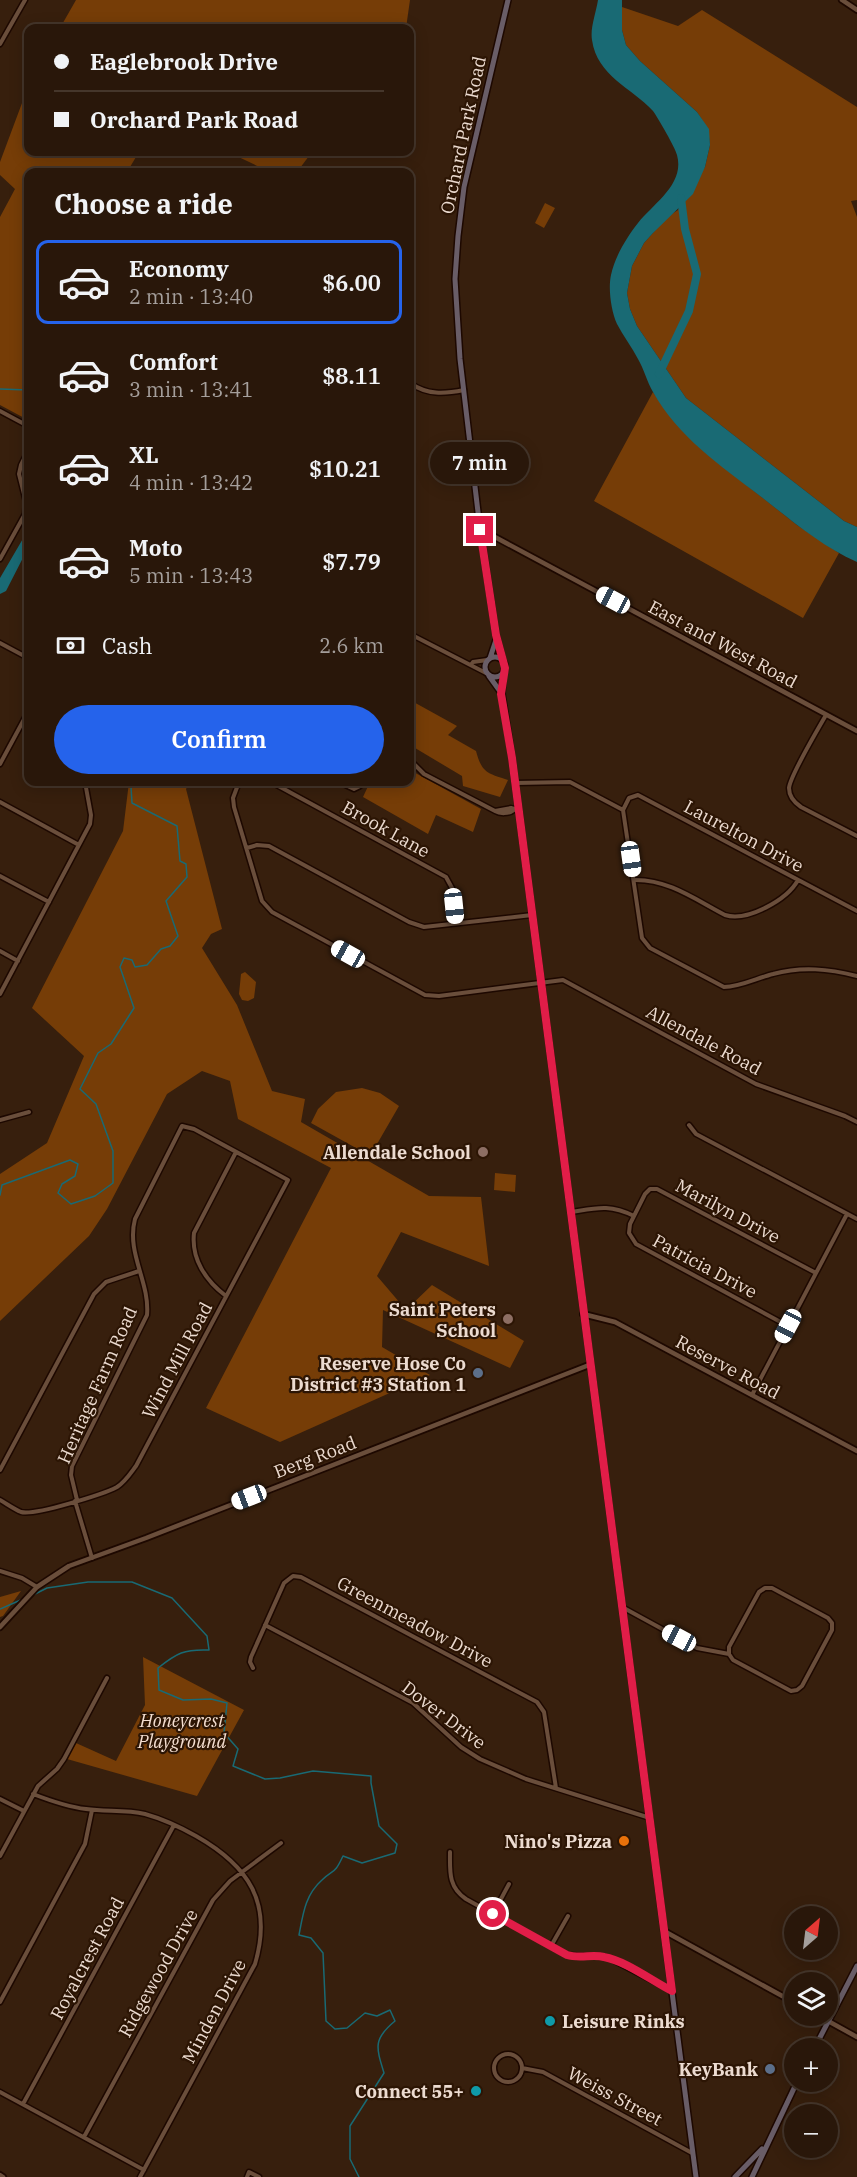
<!DOCTYPE html>
<html lang="en">
<head>
<meta charset="utf-8">
<style>
  :root { --surface:#29170a; --page:#312013; --text:#f1f3f6; --muted:#a59f9c; --line:#45362b; --accent:#2563eb }
  body { margin:0; font-family:"IBM Plex Serif",serif; background:var(--page); color:var(--text); height:100vh; display:flex; flex-direction:column; font-size:22px; white-space:nowrap }
  * { box-sizing:border-box; margin:0 }
  p { font-size:20px; color:var(--muted) }
  .icon { flex:none; width:33px; height:33px; fill:none; stroke:currentColor; stroke-width:2; stroke-linecap:round; stroke-linejoin:round }
  .map { position:relative; flex:1; overflow:hidden }
  .sheet { position:absolute; left:24px; top:168px; width:390px; height:618px; display:flex; flex-direction:column; background:var(--surface); border-radius:12px; box-shadow:0 3px 15px #0003,0 0 0 2px var(--line) }
  .sheet>* { flex:none }
  .guide { position:absolute; left:24px; top:24px; width:390px; height:132px; border-radius:12px; box-shadow:0 3px 15px #0003,0 0 0 2px var(--line); display:grid; align-content:center; height:132px; padding:0 30px; background:var(--surface) }
  .needle { width:39px; rotate:28deg }
  .fabs { position:absolute; left:784px; top:1906px; display:grid; gap:12px }
  .fabs a { display:grid; place-items:center; width:54px; height:54px; border-radius:50%; background:var(--surface); box-shadow:0 3px 15px #0003,0 0 0 2px var(--line); font-size:30px }
  .end { position:absolute; width:27px; height:27px; margin:-14px; border:8px solid #e11d48; background:#fff; box-shadow:0 0 0 3px #fff }
  .from { border-radius:50% }
  .bubble { position:absolute; height:42px; border-radius:21px; background:var(--surface); box-shadow:0 3px 15px #0003,0 0 0 2px var(--line); font-size:20px; font-weight:600; line-height:42px; text-align:center }
  .car { position:absolute; width:18px; height:36px; margin:-18px -9px; border-radius:8px; box-shadow:0 0 4px 2px #0007; background:linear-gradient(#fff 24%,#345 0 40%,#fff 0 76%,#345 0 86%,#fff 0) }
  .guide b { display:flex; align-items:center; gap:21px; height:57px; font-size:22px }
  .guide b+b { border-top:2px solid var(--line) }
  .guide i { width:15px; height:15px; background:var(--text) }
  ul { padding:0; list-style:none }
  li { display:flex; align-items:center; gap:18px; height:84px; margin:0 12px 9px; padding:0 18px; border:3px solid transparent; border-radius:12px }
  li div { flex:1 }
  li b { display:block; font-size:22px }
  li em { font-style:normal; font-weight:600 }
  li.on { border-color:var(--accent) }
  li>.icon { width:54px; height:54px; stroke-width:1.5 }
  h2 { padding:0 30px; font-size:27px; line-height:72px }
  .pay { display:flex; align-items:center; gap:15px; height:66px; padding:0 30px; font-size:22px }
  .pay p { margin-inline-start:auto }
  .cta { display:flex; gap:12px; margin-top:auto; padding:12px 30px }
  .cta a { flex:1; height:69px; border-radius:36px; background:var(--accent); color:#fff; font-size:24px; font-weight:600; line-height:69px; text-align:center }
  .map>svg:first-child { display:block }
  .green { fill:#763d07 }
  .water { fill:#196a74 }
  .lines { fill:none; stroke-linecap:round; stroke-linejoin:round }
  .stream { stroke:#196a74; stroke-width:1.5 }
  .river { stroke:#196a74; stroke-width:8 }
  .minor-casing { stroke:#1d0800; stroke-width:7 }
  .tertiary-casing { stroke:#1d0800; stroke-width:8 }
  .secondary-casing { stroke:#1d0800; stroke-width:8 }
  .minor { stroke:#6a4e3b; stroke-width:4 }
  .tertiary { stroke:#6a4e3b; stroke-width:4.5 }
  .secondary { stroke:#695d67; stroke-width:5 }
  .route { stroke:#e11d48; stroke-width:8 }
  .education-dot { fill:#8d6e63; stroke:#2c1504; stroke-width:2 }
  .service-dot { fill:#5c6f8a; stroke:#2c1504; stroke-width:2 }
  .food-dot { fill:#e8710a; stroke:#2c1504; stroke-width:2 }
  .culture-dot { fill:#0f9aa8; stroke:#2c1504; stroke-width:2 }
  .labels { text-anchor:middle; dominant-baseline:central; stroke-width:4.5; stroke-linejoin:round; paint-order:stroke }
  .street-label { font-size:18px; fill:#ecdbd0; stroke:#2c1504 }
  .poi-label { font-size:18px; font-weight:bold; fill:#ecdbd0; stroke:#2c1504; text-anchor:end }
  .park-label { font-size:18px; font-style:italic; fill:#f4ded0; stroke:#2c1504 }
</style>
</head>
<body>
<div class="map">
<svg width="857" height="2177" viewBox="0 0 857 2177">
  <rect width="100%" height="100%" fill="#371f0d"/>
  <!-- green -->
  <path class="green" d="M76 0H410L406 28H60Z
    M622 7 678 26 702 10 857 107V200L851 201 857 217V527L844 521 686 398 637 326 630 309 627 293 632 266 644 243 667 217 678 210 705 167 710 145 708 129 697 112 640 61 626 45 622 30Z
    M28 87V152H139L127 172H28V420L0 405V217L15 189 0 175V162Z
    M228 152H312L297 172H270Z
    M545 203 555 208 544 228 535 223Z
    M653 392 672 418 706 453 797 525 839 553 803 618 594 501Z
    M410 700 457 726 448 735 476 751C482 773 487 773 508 780L500 797 463 786 462 776 410 745Z
    M410 770 481 809 473 832 436 815 428 834 363 797 370 782H410Z
    M129 782H190L186 789 222 929 211 934 202 948 237 1005 272 1091 305 1099 301 1122 429 1196 481 1197 489 1266 401 1232 377 1276 406 1310 432 1285 524 1341 510 1368 383 1310 382 1347 430 1375 280 1442 206 1408 331 1168 238 1119 230 1081 202 1071 167 1094 107 1209 89 1236 0 1321V1174L47 1143 84 1056 32 1008 123 831Z
    M245 972 256 982 254 998 248 1001 242 1000 239 994 241 974Z
    M362 1088 380 1093 399 1106 373 1151 365 1153 311 1123 318 1109 336 1092Z
    M495 1173 516 1175 515 1192 494 1190Z
    M21 1591 3 1616 0 1617V1597Z
    M143 1657 244 1710 197 1796 67 1759 76 1743 116 1761 145 1705Z"/>
  <!-- water -->
  <path class="water" d="M598 0H622V30L626 45 640 61 697 112 709 129 710 145 705 167 693 194 653 233 644 243 632 266 627 293 630 309 637 326 686 398 844 521 857 527V562C821 546 791 520 760 496 721 466 677 436 653 392 647 382 644 369 638 359 632 347 623 336 617 324 611 311 608 288 611 275 615 256 627 237 638 223 654 203 685 184 677 155 675 147 658 118 653 111 632 88 597 76 592 40 590 28 596 13 598 0Z
    M28 530V548L6 591 0 594V578Z"/>
  <g class="lines">
    <!-- stream -->
    <path class="stream" d="M0 389 28 390
      M0 1195 2 1185 70 1160 78 1164 75 1176 62 1184 58 1193 71 1204 95 1196 113 1183V1151L96 1104 80 1089 98 1053 111 1044 134 1008 120 967 124 958 132 960 135 967 147 965 161 949 170 946 178 936 166 901 187 877 186 864 180 861 177 826 132 803 131 787 141 782
      M33 1595 47 1588 88 1582H132L172 1598 207 1636 209 1650C184 1649 177 1653 158 1668L159 1690 183 1700 211 1699 227 1703 224 1733 238 1749 233 1766 265 1779 280 1778 313 1771 371 1776V1783L379 1826 397 1844 395 1853 362 1863 343 1856C334 1875 335 1868 322 1880 305 1895 303 1914 299 1935L311 1938 323 1953 326 2021 335 2029 347 2028 365 2013 377 2016 390 2010 395 2021C373 2039 376 2047 384 2073L350 2126V2159L359 2177
      M0 1609 23 1599"/>
    <!-- river -->
    <path class="river" d="M659 374 689 311 697 274 685 229 681 198"/>
    <defs>
      <path id="minor" d="M0 44 25 0
        M410 383C427 395 444 394 464 390
        M0 411 28 426
        M0 559 25 514 26 502 19 474 21 465 28 451
        M410 634 486 673
        M0 643 28 658
        M471 665 473 662 487 660
        M826 715C819 727 790 777 789 788 789 797 795 803 801 807L857 836
        M410 760 424 774 495 811
        M0 764 28 712
        M239 782 233 798 234 807 262 901 272 912 425 995 439 996 563 980 756 1084 845 1116 857 1122
        M271 782 446 877 452 888 456 923
        M339 782 354 789 360 786 362 782
        M515 783 570 782 623 810
        M0 802 79 845
        M514 810C509 814 500 814 495 811L511 808 518 810
        M623 810 642 938 650 948 724 987C740 987 757 978 773 974 802 966 829 969 857 976
        M623 810 629 798 638 795 857 911
        M247 848 257 845 269 846 409 922 424 927 532 915
        M0 876 49 902
        M634 880C668 879 696 900 725 915 747 922 787 900 798 880
        M0 951 18 961
        M0 994 90 824 91 815 85 782
        M0 1120 29 1112
        M689 1125 696 1134 857 1219
        M571 1212C597 1208 609 1204 634 1216
        M226 1296C206 1281 191 1259 194 1233L236 1152
        M788 1326 636 1244 629 1233 630 1224 645 1194 650 1189H657L816 1273
        M752 1395 847 1214
        M0 1470 94 1294 106 1282 139 1271
        M0 1500C7 1504 14 1509 21 1512 34 1516 104 1494 117 1487 125 1482 130 1474 136 1466L288 1180 194 1129 182 1126 135 1219C126 1253 150 1282 147 1315L72 1466 71 1475 77 1500
        M75 1501 92 1558
        M0 1571 22 1578 37 1587
        M622 1607 697 1648 729 1654 733 1660 791 1691 797 1690 802 1686 832 1630V1623L828 1618 772 1588H765L759 1592 729 1647V1654
        M265 1625 413 1703 461 1747 480 1759 526 1779 650 1818
        M253 1668 250 1662 251 1657 284 1583 293 1576 301 1577 537 1702 544 1712 556 1788
        M33 1794C51 1801 68 1807 86 1809 106 1812 125 1809 145 1814 163 1819 180 1827 196 1836 249 1866 273 1903 255 1964L140 2177
        M0 1799 24 1811
        M450 1852C450 1871 448 1887 466 1899L567 1955 607 1957 672 1991
        M0 1856 38 1786 57 1769 64 1759 107 1678
        M493 1914 509 1884
        M551 1946 568 1916
        M0 2002 85 1844 92 1810
        M494 2068a14 14 0 1 1 28 0a14 14 0 1 1-28 0Z
        M522 2068 543 2072 692 2153
        M0 2092 144 2170
        M23 2104 174 1825
        M84 2137 213 1900 230 1881 281 1843
        M247 2177 249 2172 259 2177"/>
      <path id="tertiary" d="M842 0 857 10
        M480 529 857 731
        M583 1314 615 1322 857 1451
        M0 1627 37 1587 69 1566 146 1538 589 1365
        M664 1931 795 2003
        M819 2016 857 2037
        M0 2175 3 2177"/>
      <path id="secondary" d="M485 667a10 10 0 1 1 20 0a10 10 0 1 1-20 0Z
        M490 658 496 640
        M503 661 496 635 480 529 460 359 455 279 458 236 464 187 508 0
        M503 674 502 694 512 758 696 2177
        M489 676 502 694
        M814 2049 857 1966
        M735 2177 762 2149
        M752 2177 797 2082"/>
    </defs>
    <!-- minor casing -->
    <use href="#minor" class="minor-casing"/>
    <!-- tertiary casing -->
    <use href="#tertiary" class="tertiary-casing"/>
    <!-- secondary casing -->
    <use href="#secondary" class="secondary-casing"/>
    <!-- minor -->
    <use href="#minor" class="minor"/>
    <!-- tertiary -->
    <use href="#tertiary" class="tertiary"/>
    <!-- secondary -->
    <use href="#secondary" class="secondary"/>
  </g>
  <g class="lines">
    <!-- route -->
    <path class="route" d="M480 530 496 635 505 668 501 694 512 758 672 1991C652 1981 626 1961 604 1957 592 1954 580 1959 567 1955L493 1914"/>
  </g>
  <!-- markers -->
  <g class="education-dot">
    <circle cx="483" cy="1152" r="6"/>
    <circle cx="508" cy="1319" r="6"/>
  </g>
  <g class="service-dot">
    <circle cx="478" cy="1373" r="6"/>
    <circle cx="770" cy="2069" r="6"/>
  </g>
  <circle class="food-dot" cx="624" cy="1841" r="6"/>
  <g class="culture-dot">
    <circle cx="550" cy="2021" r="6"/>
    <circle cx="476" cy="2091" r="6"/>
  </g>
  <g class="labels">
    <!-- street labels -->
    <g class="street-label">
      <text transform="translate(463 135) rotate(-78)">Orchard Park Road</text>
      <text transform="translate(723 644) rotate(28)">East and West Road</text>
      <text transform="translate(386 829) rotate(29)">Brook Lane</text>
      <text transform="translate(744 836) rotate(28)">Laurelton Drive</text>
      <text transform="translate(704 1040) rotate(28)">Allendale Road</text>
      <text transform="translate(728 1211) rotate(28)">Marilyn Drive</text>
      <text transform="translate(705 1266) rotate(28)">Patricia Drive</text>
      <text transform="translate(177 1360) rotate(-62)">Wind Mill Road</text>
      <text transform="translate(728 1367) rotate(28)">Reserve Road</text>
      <text transform="translate(97 1385) rotate(-66)">Heritage Farm Road</text>
      <text transform="translate(315 1457) rotate(-21)">Berg Road</text>
      <text transform="translate(415 1622) rotate(28)">Greenmeadow Drive</text>
      <text transform="translate(444 1715) rotate(37)">Dover Drive</text>
      <text transform="translate(87 1958) rotate(-62)">Royalcrest Road</text>
      <text transform="translate(158 1973) rotate(-61)">Ridgewood Drive</text>
      <text transform="translate(214 2011) rotate(-62)">Minden Drive</text>
      <text transform="translate(615 2096) rotate(28)">Weiss Street</text>
    </g>
    <!-- poi labels -->
    <g class="poi-label">
      <text x="471" y="1152">Allendale School</text>
      <text x="496" y="1309">Saint Peters<tspan x="496" dy="21">School</tspan></text>
      <text x="466" y="1363">Reserve Hose Co<tspan x="466" dy="21">District #3 Station 1</tspan></text>
      <text x="612" y="1841">Nino's Pizza</text>
      <text x="562" y="2021" text-anchor="start">Leisure Rinks</text>
      <text x="758" y="2069">KeyBank</text>
      <text x="464" y="2091">Connect 55+</text>
    </g>
    <!-- park labels -->
    <g class="park-label">
      <text x="182" y="1720">Honeycrest<tspan x="182" dy="21">Playground</tspan></text>
    </g>
  </g>
</svg>
<div class="fabs">
<a><svg class="needle" viewBox="-14 -14 28 28"><path d="M0-13l5 13h-10z" fill="#e53935"/><path d="M0 13l5-13h-10z" fill="#a59f9c"/></svg></a>
<a><svg class="icon" aria-label="layers" viewBox="0 0 24 24"><path d="M12 4l9 5-9 5-9-5zM3 14l9 5 9-5"/></svg></a>
<a>+</a>
<a>−</a>
</div>
<i class="end from" style="left:493px;top:1914px"></i>
<i class="end" style="left:480px;top:530px"></i>
<div class="bubble" style="left:430px;top:442px;width:99px">7 min</div>
<i class="car" style="left:613px;top:600px;rotate:298deg"></i>
<i class="car" style="left:631px;top:859px;rotate:172deg"></i>
<i class="car" style="left:454px;top:906px;rotate:174deg"></i>
<i class="car" style="left:348px;top:954px;rotate:299deg"></i>
<i class="car" style="left:788px;top:1326px;rotate:208deg"></i>
<i class="car" style="left:249px;top:1497px;rotate:249deg"></i>
<i class="car" style="left:679px;top:1638px;rotate:298deg"></i>
<div class="guide">
<b><i class="from"></i>Eaglebrook Drive</b>
<b><i></i>Orchard Park Road</b>
</div>
<section class="sheet">
<h2>Choose a ride</h2>
<ul>
<li class="on"><svg class="icon" aria-label="car" viewBox="0 0 24 24"><path d="M5 17H2v-5l4-1 3-4h7l3 4 3 1v5h-3M9 17h6M6 11h13"/><circle cx="7" cy="17" r="2"/><circle cx="17" cy="17" r="2"/></svg><div><b>Economy</b><p>2 min · 13:40</p></div><em>$6.00</em></li>
<li><svg class="icon" aria-label="car" viewBox="0 0 24 24"><path d="M5 17H2v-5l4-1 3-4h7l3 4 3 1v5h-3M9 17h6M6 11h13"/><circle cx="7" cy="17" r="2"/><circle cx="17" cy="17" r="2"/></svg><div><b>Comfort</b><p>3 min · 13:41</p></div><em>$8.11</em></li>
<li><svg class="icon" aria-label="car" viewBox="0 0 24 24"><path d="M5 17H2v-5l4-1 3-4h7l3 4 3 1v5h-3M9 17h6M6 11h13"/><circle cx="7" cy="17" r="2"/><circle cx="17" cy="17" r="2"/></svg><div><b>XL</b><p>4 min · 13:42</p></div><em>$10.21</em></li>
<li><svg class="icon" aria-label="car" viewBox="0 0 24 24"><path d="M5 17H2v-5l4-1 3-4h7l3 4 3 1v5h-3M9 17h6M6 11h13"/><circle cx="7" cy="17" r="2"/><circle cx="17" cy="17" r="2"/></svg><div><b>Moto</b><p>5 min · 13:43</p></div><em>$7.79</em></li>
</ul>
<div class="pay"><svg class="icon" aria-label="cash" viewBox="0 0 24 24"><path d="M3 7h18v10H3z"/><circle cx="12" cy="12" r="2"/></svg>Cash<p>2.6 km</p></div>
<div class="cta"><a>Confirm</a></div>
</section>
</div>
</body>
</html>
